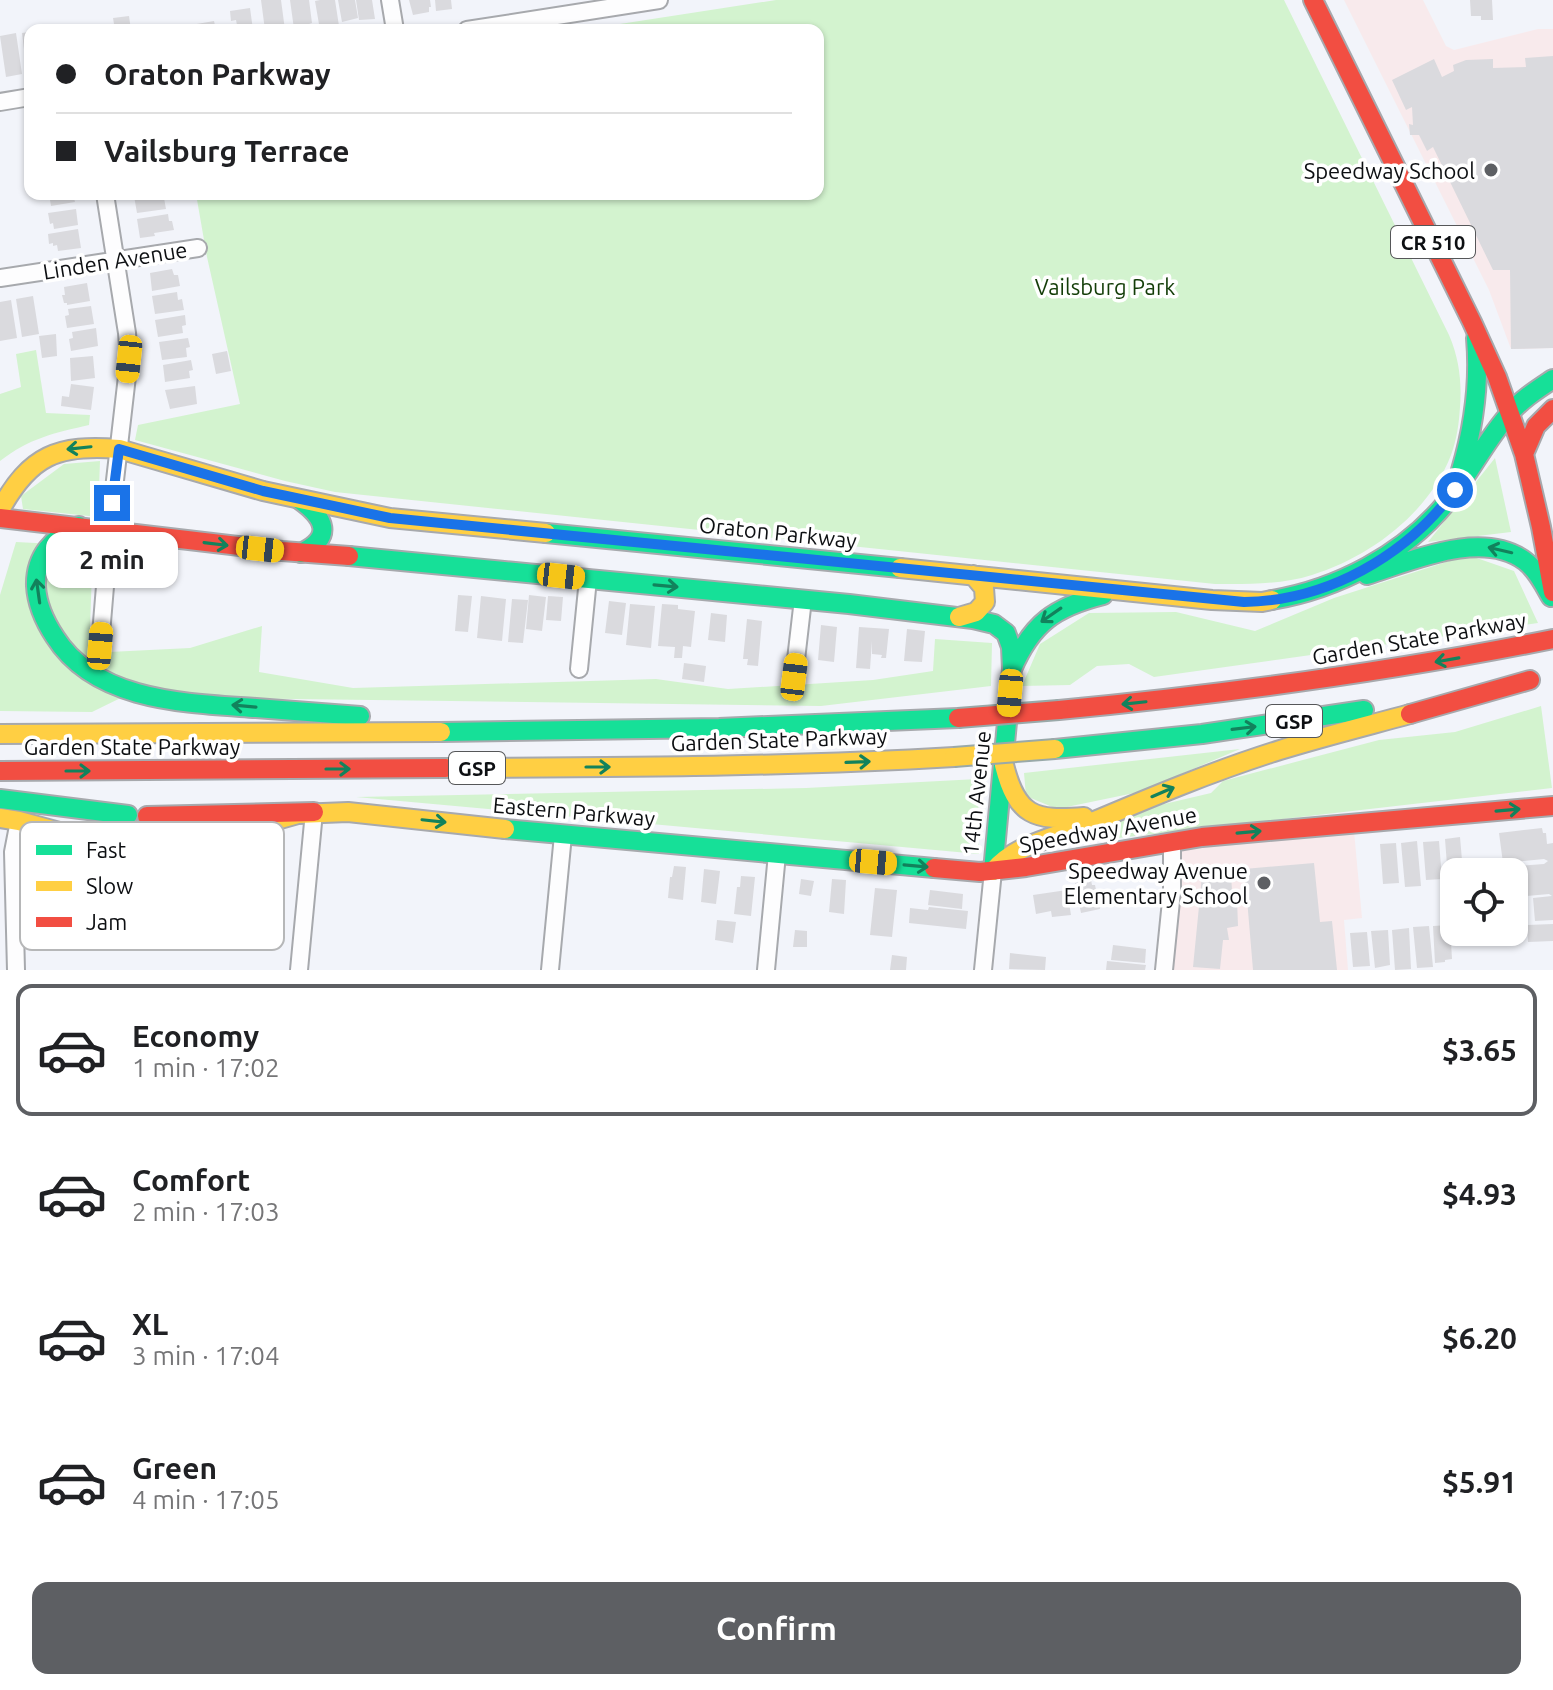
<!DOCTYPE html>
<html lang="en">
<head>
<meta charset="utf-8">
<style>
  :root { --surface:#fff; --page:#f6f6f6; --text:#202124; --muted:#757577; --line:#e0e0e0; --accent:#5d5f63 }
  body { margin:0; font-family:Ubuntu,sans-serif; background:var(--page); color:var(--text); height:100vh; display:flex; flex-direction:column; font-size:30px; white-space:nowrap }
  * { box-sizing:border-box; margin:0 }
  p { font-size:26px; color:var(--muted) }
  .icon { flex:none; width:44px; height:44px; fill:none; stroke:currentColor; stroke-width:2; stroke-linecap:round; stroke-linejoin:round }
  .map { position:relative; height:970px; overflow:hidden }
  .side { display:flex; flex-direction:column; background:var(--surface); flex:1 }
  .side>* { flex:none }
  .top-card { position:absolute; left:24px; top:24px; width:800px; height:176px; border-radius:16px; box-shadow:0 2px 6px #0004; display:grid; align-content:center; height:176px; padding:0 32px; background:var(--surface) }
  .controls { position:absolute; left:1440px; top:858px; display:grid; gap:16px }
  .controls a { display:grid; place-items:center; width:88px; height:88px; border-radius:16px; background:var(--surface); box-shadow:0 2px 6px #0004; font-size:40px }
  .end { position:absolute; width:36px; height:36px; margin:-18px; border:10px solid #1a73e8; background:#fff; box-shadow:0 0 0 4px #fff }
  .from { border-radius:50% }
  .bubble { position:absolute; height:56px; border-radius:16px; background:var(--surface); box-shadow:0 2px 6px #0004; font-size:26px; font-weight:700; line-height:56px; text-align:center }
  .car { position:absolute; width:24px; height:48px; margin:-24px -12px; border-radius:10px; box-shadow:0 0 6px 2px #0007; background:linear-gradient(#f5c518 24%,#345 0 40%,#f5c518 0 76%,#345 0 86%,#f5c518 0) }
  .top-card b { display:flex; align-items:center; gap:28px; height:76px; font-size:30px }
  .top-card b+b { border-top:2px solid var(--line) }
  .top-card i { width:20px; height:20px; background:var(--text) }
  ul { padding:14px 0 0; list-style:none }
  li { display:flex; align-items:center; gap:24px; height:132px; margin:0 16px 12px; padding:0 16px; border:4px solid transparent; border-radius:16px }
  li div { flex:1 }
  li b { display:block; font-size:30px }
  li em { font-style:normal; font-weight:700 }
  li.selected { border-color:var(--accent) }
  li>.icon { width:72px; height:72px; stroke-width:1.5 }
  .action { display:flex; gap:16px; margin-top:auto; padding:16px 32px }
  .action a { flex:1; height:92px; border-radius:16px; background:var(--accent); color:#fff; font-size:32px; font-weight:700; line-height:92px; text-align:center }
  .map>svg:first-child { display:block }
  .education { fill:#f8eaec }
  .green { fill:#d3f3cf }
  .building { fill:#dadade }
  .lines { fill:none; stroke-linecap:round; stroke-linejoin:round }
  .street-casing { stroke:#a7a9ad; stroke-width:20 }
  .fast-casing { stroke:#a7a9ad; stroke-width:22 }
  .slow-casing { stroke:#a7a9ad; stroke-width:22 }
  .jam-casing { stroke:#a7a9ad; stroke-width:22 }
  .street { stroke:#fdfdfe; stroke-width:16 }
  .fast { stroke:#16e098; stroke-width:18 }
  .slow { stroke:#ffcf43; stroke-width:18 }
  .jam { stroke:#f24e42; stroke-width:18 }
  .slow-bridge-casing { stroke:#99a9a9; stroke-width:22; stroke-linecap:butt }
  .jam-bridge-casing { stroke:#99a9a9; stroke-width:22; stroke-linecap:butt }
  .slow-bridge { stroke:#ffcf43; stroke-width:18 }
  .jam-bridge { stroke:#f24e42; stroke-width:18 }
  .oneway { stroke:#12825c }
  .route { stroke:#1a73e8; stroke-width:10 }
  .poi-dot { fill:#5d5f63; stroke:#fff; stroke-width:3 }
  .labels { text-anchor:middle; dominant-baseline:central; stroke-width:7; stroke-linejoin:round; paint-order:stroke }
  .shield { fill:#fff; stroke:#565759; stroke-width:2 }
  .shield-label { font-size:20px; font-weight:bold; fill:#0d0f12 }
  .poi-label { font-size:22px; fill:#0d0f12; stroke:#fff; text-anchor:end }
  .street-label { font-size:22px; fill:#0d0f12; stroke:#fff }
  .park-label { font-size:22px; fill:#133d08; stroke:#fff }
  .key { fill:#fff; stroke:#b6b7b8; stroke-width:2 }
  .key-label { font-size:22px; fill:#0d0f12 }
</style>
</head>
<body>
<div class="map">
<svg width="1553" height="970" viewBox="0 0 1553 970">
  <rect width="100%" height="100%" fill="#f2f4fa"/>
  <!-- education -->
  <path class="education" d="M1344 0H1423L1446 46 1454 50 1538 29H1553V348L1511 349 1489 290Z
    M1354 831 1362 918 1344 920 1348 970H1162L1172 848Z"/>
  <!-- green -->
  <path class="green" d="M776 0H1284L1449 335C1459 358 1462 382 1460 407 1459 423 1457 439 1451 455 1429 513 1370 557 1312 575 1280 585 1247 584 1215 584L335 492 285 481 135 440 138 425 240 404 207 257 196 194H818V30H581Z
    M36 350 46 413 90 415 89 425C54 433 30 438 0 461V394L21 387 16 354Z
    M1495 458 1511 532 1428 542Z
    M100 461 98 517 23 509 21 496 64 464Z
    M16 542 93 546 89 653 190 648 262 626 259 672 353 688 656 679 728 689 873 680 933 671 935 639 992 643 991 686 821 706 225 698 145 686 92 712 0 711V595Z
    M1468 555 1514 571 1538 623 1154 677 1129 664 1097 666 1070 685 1022 686 1040 644 1089 613 1176 612 1255 631 1334 598Z
    M1541 706 1552 788 1066 844 1160 805 1211 793 1223 781 1379 740 1455 732Z
    M1240 749 1139 792 1057 809 1026 796 1024 773Z
    M978 779 979 854 356 797 806 788Z"/>
  <!-- building -->
  <path class="building" d="M261 0H281L285 30H265Z
    M290 0H309L312 23 309 24V27L294 29Z
    M320 0H335L339 26 320 30 315 1Z
    M338 0H355L358 18 342 22Z
    M356 0H372L375 19 359 20Z
    M409 0H430L431 7H429V12L413 15Z
    M435 0H451L452 9 436 11Z
    M1470 0H1492L1493 20H1481V16H1471Z
    M250 8 253 30H238L236 20 231 21 230 11Z
    M129 16 131 30H115L113 18Z
    M214 21 216 30H191V25Z
    M30 32V72L27 73 22 33Z
    M16 33 22 74 6 77 0 36Z
    M1553 56V348L1511 349 1510 270H1493L1433 147 1427 151 1419 135H1410L1409 124 1413 125 1412 107 1406 110 1392 80 1434 59 1442 77 1454 71 1453 65 1466 60 1493 59V68L1526 67 1525 58Z
    M49 194H73L75 202 51 206Z
    M148 194H159L160 198H164L166 209 137 213 134 196Z
    M76 209 78 225 54 229 53 223 50 224 48 213Z
    M168 214 169 221H172L174 230 154 233 155 236 140 238 137 219Z
    M78 229 81 248 58 251 57 245 53 246V243L49 244 48 234Z
    M172 269 174 275H178L180 286 152 291 150 273Z
    M87 283 90 301 67 305V303H64L62 295H65L64 287Z
    M177 292 178 300 182 299 184 310 155 314 152 296Z
    M33 296 39 334 22 337 16 299Z
    M11 300 17 338 0 341V302Z
    M91 306 94 324 67 328 65 316 69 315 68 309Z
    M185 315 186 325 182 326 183 333 158 337 155 320Z
    M96 328 98 346 71 351 69 339 73 338 72 332Z
    M56 334 57 356 42 358 39 336Z
    M188 338 190 347 186 348 187 357 162 360 159 342Z
    M227 351 231 371 216 374 212 354Z
    M93 356 95 378 71 381 70 358Z
    M191 360 193 370 189 371 190 378 165 382 163 365Z
    M71 384 94 387 91 410 61 406 62 396 69 397Z
    M195 386 197 404 170 409 165 390Z
    M458 595 472 596 468 632 455 631Z
    M529 595 546 597 542 631 526 629Z
    M481 596 506 599 502 641 477 638Z
    M548 596 563 597 561 621 546 620Z
    M512 599 528 600 523 643 508 642Z
    M609 601 626 603 622 635 605 633Z
    M630 604 655 606 651 648 626 645Z
    M662 604 678 605V609L695 611 691 647 683 646 682 658H674L675 647 658 646Z
    M711 613 727 615 725 642 708 640Z
    M747 619 762 621 758 666 747 665 748 659H743Z
    M821 625 837 627 834 662 818 660Z
    M859 627 889 629 886 658H881L882 655 872 654V641L870 669 856 668Z
    M907 629 925 631 922 662 904 661Z
    M684 663 706 666 704 682 682 679Z
    M1542 828 1543 833H1546L1547 844 1553 843V920L1535 921 1533 898 1552 896 1549 894 1514 897V872H1504V867L1544 864 1548 861 1544 859 1503 863 1499 833Z
    M1460 837 1463 872H1454V877L1448 878 1445 839Z
    M1417 841 1421 886 1405 887 1401 843Z
    M1439 841 1442 879 1426 880 1423 842Z
    M1396 843 1399 883 1383 884 1380 844Z
    M1314 863 1320 922 1332 921 1337 970H1253L1247 899H1237L1238 926 1227 928 1229 940H1223L1220 969 1193 967 1202 876 1231 874 1232 891 1246 890 1244 869Z
    M674 866 686 867 683 900 668 898 670 877H672Z
    M704 869 720 871 716 904 701 902Z
    M741 876 755 877 751 916 734 914 737 887H740Z
    M801 879 814 881 811 896 799 894Z
    M832 879 846 880 844 914 829 912Z
    M1091 880 1092 885H1095L1100 909 1081 913 1075 883Z
    M875 888 897 890 892 937 870 935Z
    M930 890 963 894 962 909 928 905Z
    M1067 890 1071 915 1052 917 1051 911 1036 914 1033 895Z
    M929 907 968 911 966 929 909 923 910 908 928 910Z
    M717 920 736 922 733 943 715 940Z
    M1553 924V941L1528 942 1527 925Z
    M1450 925 1452 959 1445 960V962L1435 963 1433 926Z
    M1429 926 1433 967 1417 968 1413 927Z
    M1409 928 1411 969 1395 970 1392 930Z
    M795 930 807 931V947H793Z
    M1388 930 1390 965 1375 968 1371 931Z
    M1367 932 1370 966 1353 967 1350 933Z
    M1113 945 1146 949 1145 963 1111 960Z
    M1010 953 1046 957 1045 970 1009 969Z
    M892 955 907 957 906 970H890Z
    M1107 961 1146 965 1145 970H1106Z"/>
  <g class="lines">
    <defs>
      <path id="street" d="M390 0 395 30
        M467 30 659 0
        M0 102 30 97
        M0 278 198 248
        M100 646 111 515 129 359 127 333 105 194
        M579 669 588 579
        M794 677 803 599
        M16 970 13 852 19 821
        M299 970 314 812
        M550 970 563 835
        M766 970 777 854
        M983 970 993 871
        M1164 970 1172 891V842"/>
      <path id="fast" d="M1461 470C1474 426 1480 384 1476 338
        M300 500C325 518 334 537 301 553
        M79 526C53 537 35 556 36 586 37 605 45 622 55 637 96 702 187 703 256 708 291 711 325 713 360 716
        M546 533 900 568
        M349 556 849 604 973 619 994 624 1006 633 1011 647 1012 669
        M1367 575C1412 561 1482 529 1525 561 1537 570 1544 585 1551 597
        M1272 600C1337 589 1403 555 1446 503 1469 475 1485 441 1510 413 1522 399 1538 389 1553 379
        M441 732 719 728 958 718
        M1055 749 1202 734 1364 710
        M0 799 128 815
        M505 829 934 868
        M993 871 1012 669C1032 623 1055 607 1103 595"/>
      <path id="slow" d="M0 510C30 455 58 444 119 449L263 491 390 518 546 533
        M900 568 1212 600 1262 602 1272 600
        M959 617 976 612 985 602 984 588 973 575
        M0 734 441 732
        M1004 765C1017 816 1034 821 1084 817
        M446 768C616 767 785 767 954 757
        M0 818 19 821 93 841 151 846 198 842 298 814 348 812 505 829
        M993 871C1016 844 1053 838 1085 825 1149 798 1213 771 1280 750 1322 737 1366 726 1410 714"/>
      <path id="jam" d="M1313 0 1472 322 1497 377 1524 454 1541 527 1553 592
        M1524 454 1536 426 1553 409
        M0 518 282 551 349 556
        M1059 710C1225 694 1389 672 1553 639
        M1410 714 1530 680
        M0 771 446 768
        M147 816 314 812
        M934 868 980 872 1026 867 1202 837 1553 806"/>
    </defs>
    <!-- street casing -->
    <use href="#street" class="street-casing"/>
    <!-- fast casing -->
    <use href="#fast" class="fast-casing"/>
    <!-- slow casing -->
    <use href="#slow" class="slow-casing"/>
    <!-- jam casing -->
    <use href="#jam" class="jam-casing"/>
    <!-- street -->
    <use href="#street" class="street"/>
    <!-- fast -->
    <use href="#fast" class="fast"/>
    <!-- slow -->
    <use href="#slow" class="slow"/>
    <!-- jam -->
    <use href="#jam" class="jam"/>
    <defs>
      <path id="slow-bridge" d="M954 757 1055 749"/>
      <path id="jam-bridge" d="M958 718 1059 710"/>
    </defs>
    <!-- slow-bridge casing -->
    <use href="#slow-bridge" class="slow-bridge-casing"/>
    <!-- jam-bridge casing -->
    <use href="#jam-bridge" class="jam-bridge-casing"/>
    <!-- slow-bridge -->
    <use href="#slow-bridge" class="slow-bridge"/>
    <!-- jam-bridge -->
    <use href="#jam-bridge" class="jam-bridge"/>
  </g>
  <!-- one-way arrows -->
  <defs><path id="oneway-shaft" d="M-6 0H5M1.5-3L5.5 0L1.5 3" fill="none" stroke-width="1.6" stroke-linecap="round" stroke-linejoin="round" transform="scale(2)"/></defs>
  <g class="oneway">
    <use href="#oneway-shaft" transform="translate(79 448) rotate(174)"/>
    <use href="#oneway-shaft" transform="translate(216 544) rotate(7)"/>
    <use href="#oneway-shaft" transform="translate(1500 550) rotate(-167)"/>
    <use href="#oneway-shaft" transform="translate(666 586) rotate(5)"/>
    <use href="#oneway-shaft" transform="translate(38 591) rotate(-98)"/>
    <use href="#oneway-shaft" transform="translate(1051 615) rotate(145)"/>
    <use href="#oneway-shaft" transform="translate(1447 660) rotate(170)"/>
    <use href="#oneway-shaft" transform="translate(1134 703) rotate(174)"/>
    <use href="#oneway-shaft" transform="translate(244 706) rotate(-175)"/>
    <use href="#oneway-shaft" transform="translate(1244 728) rotate(-7)"/>
    <use href="#oneway-shaft" transform="translate(858 762) rotate(-2)"/>
    <use href="#oneway-shaft" transform="translate(598 767)"/>
    <use href="#oneway-shaft" transform="translate(338 769)"/>
    <use href="#oneway-shaft" transform="translate(78 771)"/>
    <use href="#oneway-shaft" transform="translate(1163 792) rotate(-23)"/>
    <use href="#oneway-shaft" transform="translate(1508 810) rotate(-5)"/>
    <use href="#oneway-shaft" transform="translate(434 821) rotate(6)"/>
    <use href="#oneway-shaft" transform="translate(1249 832) rotate(-5)"/>
    <use href="#oneway-shaft" transform="translate(916 866) rotate(5)"/>
  </g>
  <g class="lines">
    <!-- route -->
    <path class="route" d="M112 503 119 449 263 491 390 518 1244 602C1327 601 1406 556 1455 490"/>
  </g>
  <!-- markers -->
  <g class="poi-dot">
    <circle cx="1491" cy="170" r="8"/>
    <circle cx="1264" cy="883" r="8"/>
  </g>
  <g class="labels">
    <!-- shield labels -->
    <g class="shield">
      <rect x="1391" y="226" width="84" height="32" rx="6"/>
      <rect x="1266" y="705" width="56" height="32" rx="6"/>
      <rect x="449" y="752" width="56" height="32" rx="6"/>
    </g>
    <g class="shield-label">
      <text x="1433" y="242">CR 510</text>
      <text x="1294" y="721">GSP</text>
      <text x="477" y="768">GSP</text>
    </g>
    <!-- poi labels -->
    <g class="poi-label">
      <text x="1475" y="170">Speedway School</text>
      <text x="1248" y="870">Speedway Avenue<tspan x="1248" dy="25">Elementary School</tspan></text>
    </g>
    <!-- street labels -->
    <g class="street-label">
      <text transform="translate(115 260) rotate(-9)">Linden Avenue</text>
      <text transform="translate(778 532) rotate(6)">Oraton Parkway</text>
      <text transform="translate(1419 638) rotate(-10)">Garden State Parkway</text>
      <text transform="translate(779 739) rotate(-2)">Garden State Parkway</text>
      <text x="132" y="746">Garden State Parkway</text>
      <text transform="translate(976 793) rotate(-84)">14th Avenue</text>
      <text transform="translate(574 811) rotate(5)">Eastern Parkway</text>
      <text transform="translate(1108 829) rotate(-10)">Speedway Avenue</text>
    </g>
    <!-- park labels -->
    <g class="park-label">
      <text x="1105" y="286">Vailsburg Park</text>
    </g>
  </g>
  <!-- legend -->
  <rect x="20" y="822" width="264" height="128" rx="12" class="key"/>
  <rect x="36" y="845" width="36" height="10" fill="#16e098"/>
  <rect x="36" y="881" width="36" height="10" fill="#ffcf43"/>
  <rect x="36" y="917" width="36" height="10" fill="#f24e42"/>
  <g class="key-label">
    <text x="86" y="858">Fast</text>
    <text x="86" y="894">Slow</text>
    <text x="86" y="930">Jam</text>
  </g>
</svg>
<div class="controls">
<a><svg class="icon" aria-label="locate" viewBox="0 0 24 24"><circle cx="12" cy="12" r="6"/><path d="M12 2v4M12 18v4M2 12h4M18 12h4"/></svg></a>
</div>
<i class="end from" style="left:1455px;top:490px"></i>
<i class="end" style="left:112px;top:503px"></i>
<div class="bubble" style="left:46px;top:532px;width:132px">2 min</div>
<i class="car" style="left:129px;top:359px;rotate:186deg"></i>
<i class="car" style="left:260px;top:549px;rotate:96deg"></i>
<i class="car" style="left:561px;top:576px;rotate:96deg"></i>
<i class="car" style="left:100px;top:646px;rotate:5deg"></i>
<i class="car" style="left:794px;top:677px;rotate:7deg"></i>
<i class="car" style="left:1010px;top:693px;rotate:185deg"></i>
<i class="car" style="left:873px;top:862px;rotate:95deg"></i>
<div class="top-card">
<b><i class="from"></i>Oraton Parkway</b>
<b><i></i>Vailsburg Terrace</b>
</div>
</div>
<section class="side">
<ul>
<li class="selected"><svg class="icon" aria-label="car" viewBox="0 0 24 24"><path d="M5 17H2v-5l4-1 3-4h7l3 4 3 1v5h-3M9 17h6M6 11h13"/><circle cx="7" cy="17" r="2"/><circle cx="17" cy="17" r="2"/></svg><div><b>Economy</b><p>1 min · 17:02</p></div><em>$3.65</em></li>
<li><svg class="icon" aria-label="car" viewBox="0 0 24 24"><path d="M5 17H2v-5l4-1 3-4h7l3 4 3 1v5h-3M9 17h6M6 11h13"/><circle cx="7" cy="17" r="2"/><circle cx="17" cy="17" r="2"/></svg><div><b>Comfort</b><p>2 min · 17:03</p></div><em>$4.93</em></li>
<li><svg class="icon" aria-label="car" viewBox="0 0 24 24"><path d="M5 17H2v-5l4-1 3-4h7l3 4 3 1v5h-3M9 17h6M6 11h13"/><circle cx="7" cy="17" r="2"/><circle cx="17" cy="17" r="2"/></svg><div><b>XL</b><p>3 min · 17:04</p></div><em>$6.20</em></li>
<li><svg class="icon" aria-label="car" viewBox="0 0 24 24"><path d="M5 17H2v-5l4-1 3-4h7l3 4 3 1v5h-3M9 17h6M6 11h13"/><circle cx="7" cy="17" r="2"/><circle cx="17" cy="17" r="2"/></svg><div><b>Green</b><p>4 min · 17:05</p></div><em>$5.91</em></li>
</ul>
<div class="action"><a>Confirm</a></div>
</section>
</body>
</html>
